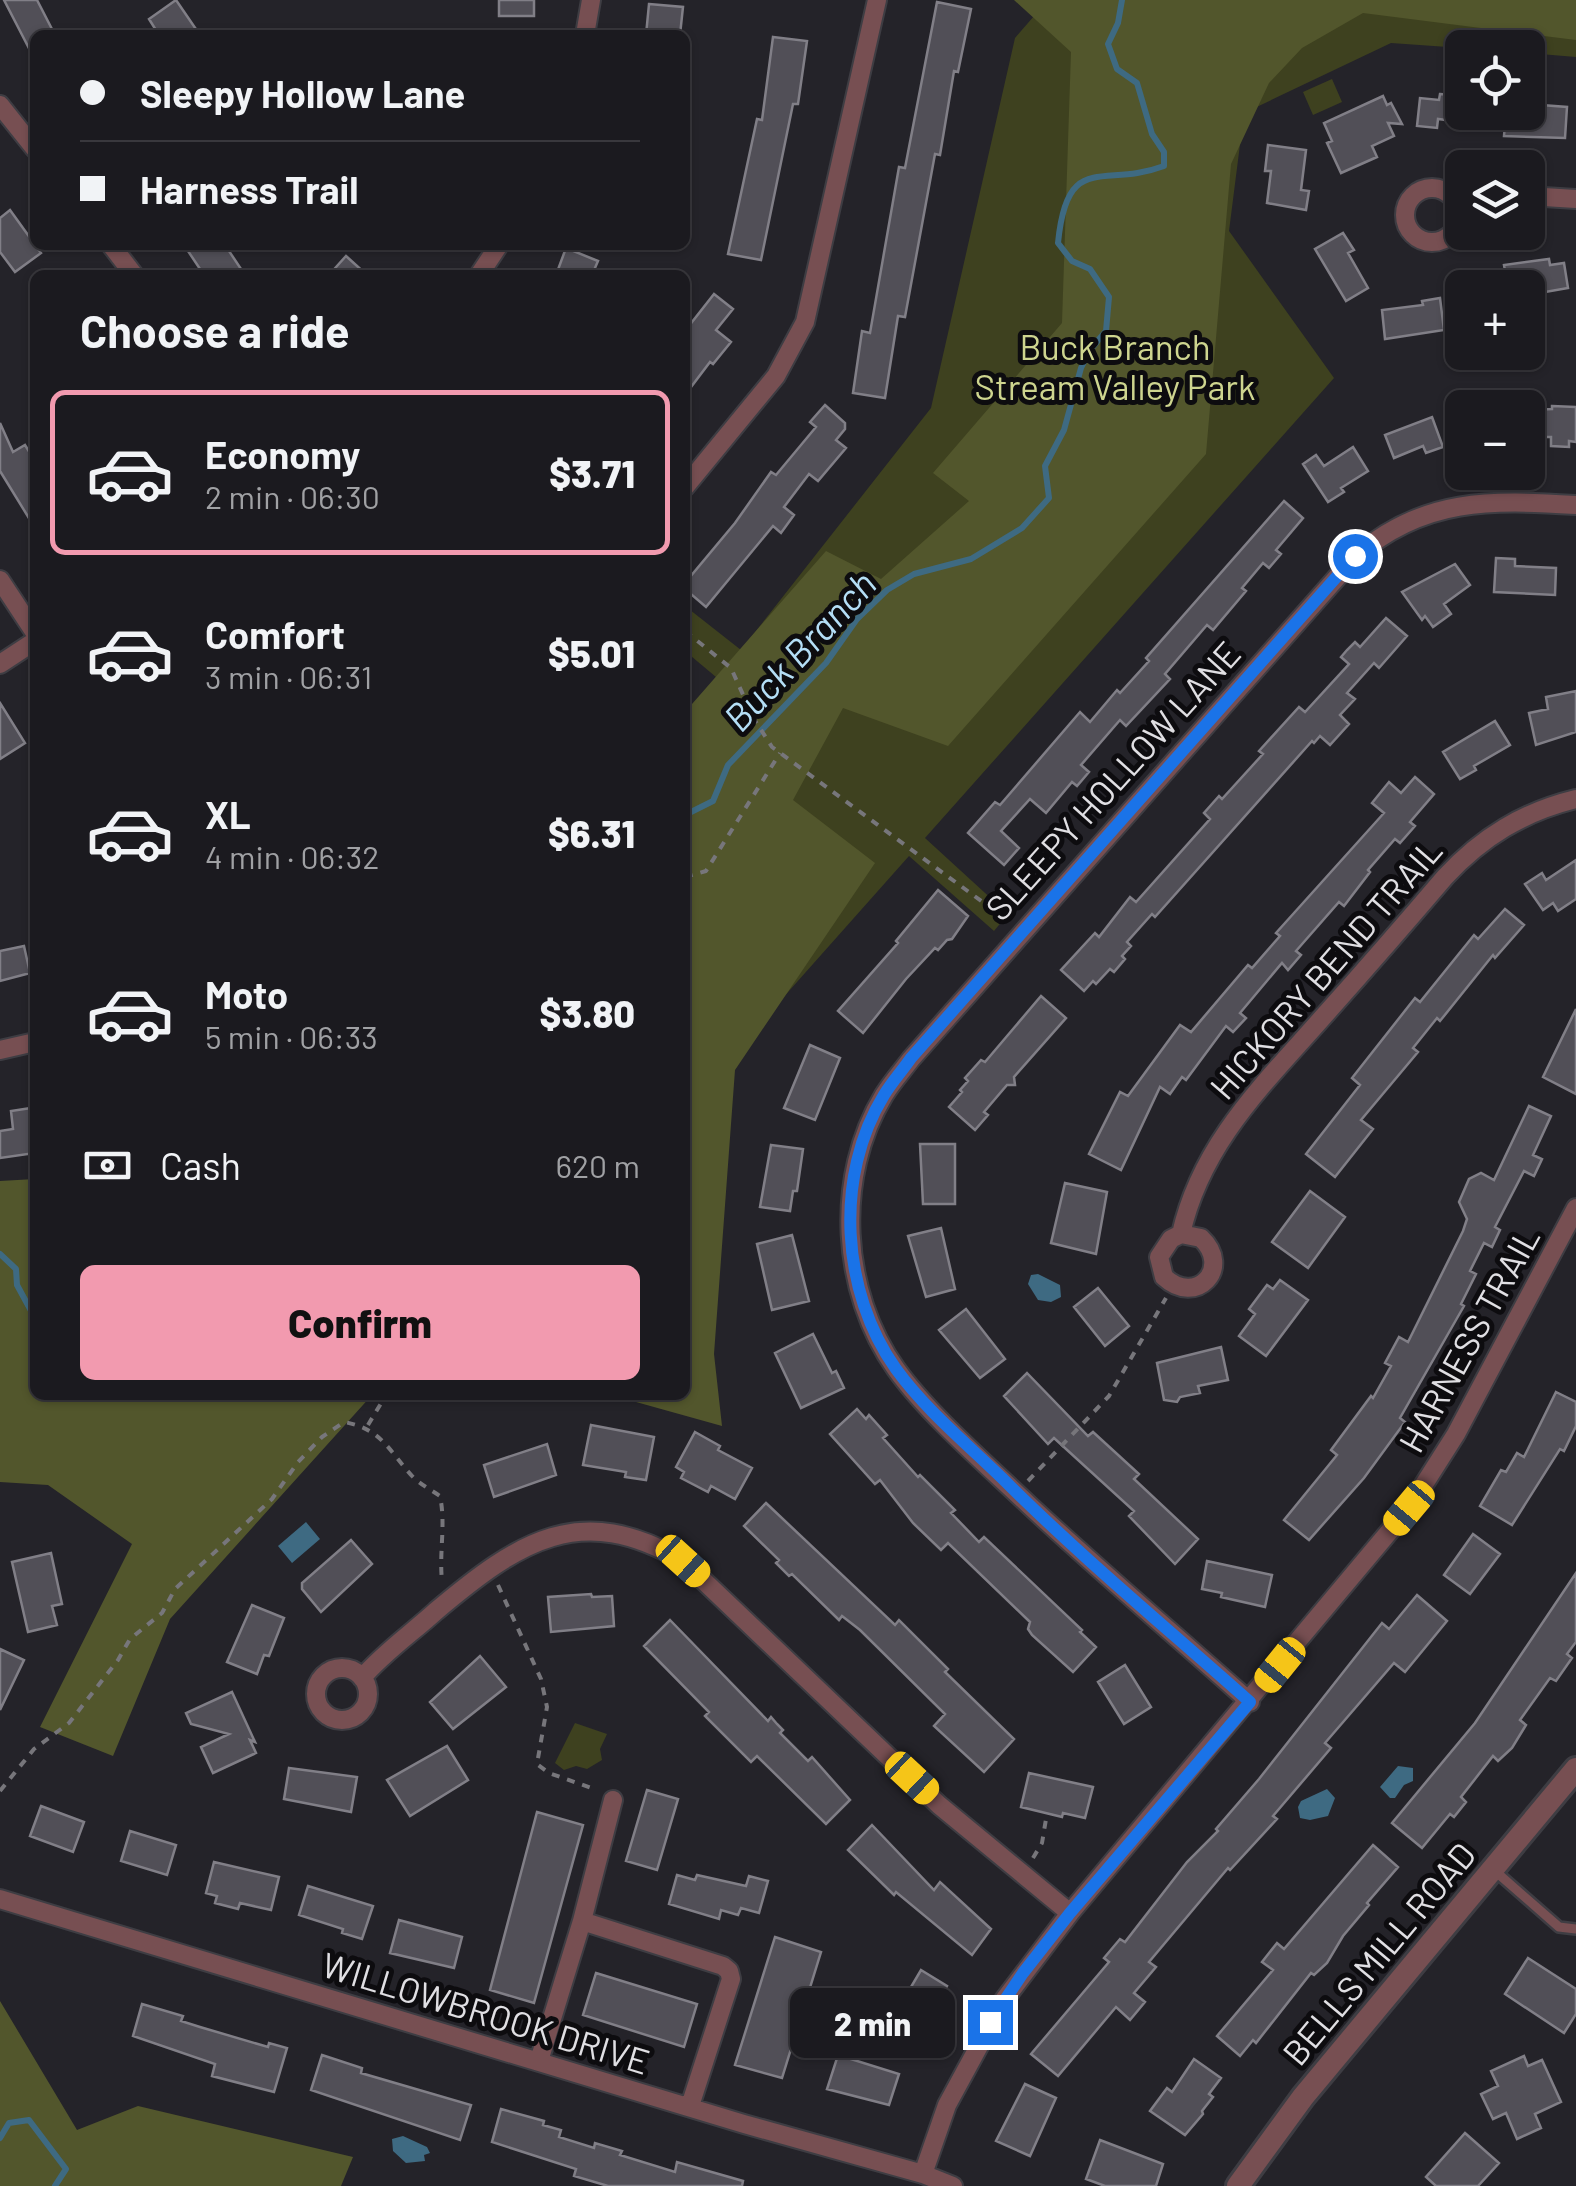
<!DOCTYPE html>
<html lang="en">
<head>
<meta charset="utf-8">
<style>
  :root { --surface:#1b1a1f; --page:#242328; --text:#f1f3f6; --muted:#a0a1a4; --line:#39383d; --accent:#f29aaf }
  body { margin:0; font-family:Barlow,sans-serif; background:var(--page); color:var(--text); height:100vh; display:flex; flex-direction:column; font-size:38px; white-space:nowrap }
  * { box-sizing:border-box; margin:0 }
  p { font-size:32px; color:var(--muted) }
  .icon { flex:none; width:55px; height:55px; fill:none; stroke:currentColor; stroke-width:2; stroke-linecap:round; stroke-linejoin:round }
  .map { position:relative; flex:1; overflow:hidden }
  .side { position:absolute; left:30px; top:270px; width:660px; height:1130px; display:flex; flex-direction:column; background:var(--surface); border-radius:15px; box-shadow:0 2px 8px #0004,0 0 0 2px var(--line) }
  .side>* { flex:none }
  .hud { position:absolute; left:30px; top:30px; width:660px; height:220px; border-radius:15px; box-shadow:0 2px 8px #0004,0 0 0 2px var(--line); display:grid; align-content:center; height:220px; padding:0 50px; background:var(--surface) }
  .buttons { position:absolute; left:1445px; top:30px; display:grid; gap:20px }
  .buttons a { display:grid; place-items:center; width:100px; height:100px; border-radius:15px; background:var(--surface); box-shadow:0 2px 8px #0004,0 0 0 2px var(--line); font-size:50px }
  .end { position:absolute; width:45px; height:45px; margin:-22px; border:12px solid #1a73e8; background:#fff; box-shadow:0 0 0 5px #fff }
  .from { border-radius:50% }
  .bubble { position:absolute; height:70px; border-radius:15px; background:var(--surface); box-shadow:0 2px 8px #0004,0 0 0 2px var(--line); font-size:32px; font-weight:800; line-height:70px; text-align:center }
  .car { position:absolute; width:30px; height:60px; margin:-30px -15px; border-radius:12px; box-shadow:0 0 8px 2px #0007; background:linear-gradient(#f5c518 24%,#345 0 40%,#f5c518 0 76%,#345 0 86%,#f5c518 0) }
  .hud b { display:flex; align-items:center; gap:35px; height:95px; font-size:38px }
  .hud b+b { border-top:2px solid var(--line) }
  .hud i { width:25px; height:25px; background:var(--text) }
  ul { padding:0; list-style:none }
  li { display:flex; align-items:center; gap:30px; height:165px; margin:0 20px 15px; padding:0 30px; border:5px solid transparent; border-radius:15px }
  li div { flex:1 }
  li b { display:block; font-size:38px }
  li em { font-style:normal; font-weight:800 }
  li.selected { border-color:var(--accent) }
  li>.icon { width:90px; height:90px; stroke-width:1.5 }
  h2 { padding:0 50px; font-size:45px; line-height:120px }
  .pay { display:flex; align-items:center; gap:25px; height:110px; padding:0 50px; font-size:38px }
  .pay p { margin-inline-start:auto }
  .primary-button { display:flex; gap:20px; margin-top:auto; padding:20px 50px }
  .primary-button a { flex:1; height:115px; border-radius:15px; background:var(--accent); color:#111; font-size:40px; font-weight:800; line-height:115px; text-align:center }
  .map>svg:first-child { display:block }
  .green { fill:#3e411f }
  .forest { fill:#52562c }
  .water { fill:#3e6a82 }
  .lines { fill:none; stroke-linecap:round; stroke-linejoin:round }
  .stream { stroke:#3e6a82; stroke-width:6 }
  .building { fill:#514f57; stroke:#817f87; stroke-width:2.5 }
  .service-casing { stroke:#3e3d43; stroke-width:14 }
  .minor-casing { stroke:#3e3d43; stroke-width:22 }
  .tertiary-casing { stroke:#3e3d43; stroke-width:28 }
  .path { stroke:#77767b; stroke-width:4; stroke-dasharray:8 8; stroke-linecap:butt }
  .service { stroke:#774f52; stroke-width:9 }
  .minor { stroke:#774f52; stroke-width:18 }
  .tertiary { stroke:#774f52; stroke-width:22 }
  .route { stroke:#1a73e8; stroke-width:12 }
  .labels { text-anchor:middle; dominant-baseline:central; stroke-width:10; stroke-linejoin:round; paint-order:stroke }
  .park-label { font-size:35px; fill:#ced58f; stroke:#0d0c0f }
  .street-label { font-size:35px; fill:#e0dfe3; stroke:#0d0c0f }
  .water-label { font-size:38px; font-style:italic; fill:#b4def6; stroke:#0d0c0f }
</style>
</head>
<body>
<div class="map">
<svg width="1576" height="2186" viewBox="0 0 1576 2186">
  <rect width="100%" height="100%" fill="#242329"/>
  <!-- green -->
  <path class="green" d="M1048 0H1576V57L1528 53V48H1462L1391 43 1244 113 1229 231 1334 378 925 838 1008 914 994 931 909 856 685 1108 716 677 685 651V606L741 650 931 408 1015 38Z
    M1332 79 1342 102 1313 115 1303 92Z
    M575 1723 607 1734 600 1749 602 1760 587 1769 576 1766 564 1770 555 1763Z"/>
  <!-- forest -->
  <path class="forest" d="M1014 0H1576V40L1363 13 1302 48 1269 83 1231 164 1206 454 948 746 843 708 793 800 875 863 735 1070 714 1354 722 1426 611 1395H685V712L826 551 881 579 969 501 933 473 1062 323 1071 52Z
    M35 1179V1395H372L170 1619 113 1756 40 1727 132 1544 48 1485 0 1482V1181Z
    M0 2001 77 2130 138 2106 353 2157 341 2186H0Z"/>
  <!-- water -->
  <path class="water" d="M1038 1274 1060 1285 1061 1297 1051 1302 1038 1300 1028 1284 1031 1275Z
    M306 1522 320 1539 292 1563 278 1546Z
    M1398 1766 1413 1768V1781L1404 1785 1395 1798H1390L1380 1787Z
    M1327 1789 1335 1798 1328 1816 1310 1820 1300 1818 1298 1807 1301 1801Z
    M403 2136 427 2147 430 2153 424 2155 425 2161 406 2163 393 2151 392 2139Z"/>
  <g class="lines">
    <!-- stream -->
    <path class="stream" d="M685 815 713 801 728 765 826 663 857 619 887 590 914 574 971 559 1022 528 1049 498 1045 466 1064 430 1081 368 1090 350 1106 331 1109 297 1090 269 1072 261 1058 243C1067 150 1103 189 1164 166V152L1152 134 1137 83 1117 69 1108 44 1118 23 1122 0
      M0 1254 16 1269 17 1285 35 1318
      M0 2138 9 2123 29 2120 66 2169 55 2186"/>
  </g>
  <!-- building -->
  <path class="building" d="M4 0H37L55 35H35V60Z
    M176 0 200 35H159L149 19Z
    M499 0H534V16H499Z
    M937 2 971 9 958 72 954 71 940 155 935 154 905 317 898 316 885 398 853 393 862 331 870 333 899 167 905 168Z
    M649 4 683 7 680 35H646Z
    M773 37 807 41 798 104H793L761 260 728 254 757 119 762 120Z
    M1440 94 1462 96V122L1438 119 1437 128 1417 126 1420 98 1439 100Z
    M1383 96 1387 105 1391 103 1402 124 1388 123 1394 136 1372 146 1377 157 1341 173 1327 143 1332 141 1324 123Z
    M1528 104 1567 107 1565 138 1504 136 1506 112H1528Z
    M1268 145 1306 150 1301 190 1309 191 1306 210 1267 203 1271 171H1265Z
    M10 210 41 253 15 272 0 252V218Z
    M1343 233 1354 250 1348 253 1368 288 1346 301 1315 249Z
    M184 245H225L245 275H204Z
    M566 248 598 261 592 275H556Z
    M346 256 367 275H329Z
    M1549 259 1550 265 1564 263 1568 288 1528 295V288H1508L1504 265Z
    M714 294 733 309 716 330 731 342 713 364 710 362 685 395V331Z
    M1440 298 1444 330 1385 339 1382 310 1423 305 1422 301Z
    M825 405 845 423V429L836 440 846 448 818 481 809 474 784 507 794 515 781 533 773 526 706 607 685 589V583L735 523 771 472 776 475 816 427 810 422Z
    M1552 406 1576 407V442L1569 441V447L1551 446V437H1528V410L1552 409Z
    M1432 417 1443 447 1426 453 1423 446 1394 458 1385 435Z
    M0 423 13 452 25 445 35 461V528L0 471Z
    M1353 447 1368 471 1341 488 1344 492 1328 502 1303 464 1316 455 1324 466Z
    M1284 501 1303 518 1276 550 1281 554 1269 568 1263 563 1242 588 1246 591 1213 630 1207 625 1165 674 1170 679 1126 726 1120 720 1081 765 1089 772 1077 786 1072 782 1046 813 1030 799 1001 831 1019 848 1004 865 968 833 995 802 1000 805 1080 712 1090 722 1117 690 1120 693 1149 661 1146 658Z
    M1496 558 1515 559V566L1556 568 1555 595 1494 592Z
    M1455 564 1470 585 1444 604 1451 614 1433 627 1425 616 1422 620 1402 592Z
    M1386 618 1407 636 1379 668 1374 663 1347 693 1355 699 1340 715 1349 724 1330 745 1320 736 1314 743 1312 741 1155 917 1152 914 1127 942 1131 946 1122 956 1125 959 1114 972 1110 969 1096 984 1093 981 1084 991 1061 970 1095 933 1099 937 1130 897 1136 902 1210 819 1204 813 1219 796 1222 799 1263 754 1259 751 1299 707 1305 712 1349 664 1341 657 1347 650 1355 642 1360 647Z
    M1576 691V732L1536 745 1529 713 1548 709 1546 697Z
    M0 703 25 743 0 759Z
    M1495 721 1510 745 1474 766 1476 770 1460 779 1443 752Z
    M1415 777 1434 794 1410 822 1415 826 1400 843 1395 839 1368 870 1370 872 1344 906 1339 902 1296 951 1301 955 1288 970 1282 963 1240 1013 1246 1018 1233 1032 1226 1026 1186 1080 1182 1077 1170 1094 1160 1087 1121 1170 1089 1154 1120 1092 1128 1096 1180 1025 1191 1032 1248 965 1252 968 1280 936 1276 933 1384 813 1372 803 1389 782 1401 793Z
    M1576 860V899L1558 911 1553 903 1543 910 1525 884 1542 873 1546 880Z
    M938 890 968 916 952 939 947 940 938 950 935 948 906 979 863 1033 838 1011 898 943 896 941Z
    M1505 909 1524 925 1495 958 1493 955 1440 1021 1437 1018 1413 1048 1418 1052 1361 1120 1373 1129 1335 1177 1306 1154 1360 1085 1352 1078 1415 998 1420 1002 1474 935 1478 939Z
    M24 946 30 973 0 981V951Z
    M1041 996 1066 1018 1014 1077 1015 1085H1007L984 1112 988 1115 975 1130 949 1107 962 1092 960 1090 968 1081 965 1078 981 1060 985 1062Z
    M1576 1009V1094L1543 1077Z
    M810 1045 840 1058 815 1120 784 1108Z
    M1529 1106 1551 1116 1533 1155 1542 1159 1534 1176 1524 1171 1495 1227 1500 1230 1492 1247 1484 1243 1470 1271 1476 1274 1461 1304 1464 1306 1400 1418 1405 1422 1364 1478 1309 1540 1284 1520 1337 1455 1331 1450 1371 1396 1373 1398 1391 1366 1385 1363 1399 1337 1408 1342 1463 1231 1467 1219 1459 1202 1469 1179 1481 1173 1494 1180Z
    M31 1108 35 1153 0 1158V1131L13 1129 11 1111Z
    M920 1144H955V1204H923Z
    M771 1145 803 1149 797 1191H793L790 1211 760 1207Z
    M1065 1183 1107 1192 1096 1254 1051 1243Z
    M1310 1191 1345 1217 1308 1268 1272 1242Z
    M941 1228 955 1289 926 1297 908 1236Z
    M792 1235 809 1301 772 1310 757 1244Z
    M1280 1280 1308 1300 1266 1356 1239 1336 1255 1314 1249 1309 1267 1285 1273 1289Z
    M1098 1288 1129 1326 1105 1346 1074 1307Z
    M966 1309 1005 1359 980 1378 939 1330Z
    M813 1334 832 1373 836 1371 844 1388 801 1408 775 1353Z
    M1221 1347 1228 1380 1198 1386 1200 1393 1180 1397 1177 1402 1164 1400 1157 1363Z
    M1027 1373 1088 1436 1093 1432 1139 1474 1134 1479 1198 1539 1175 1564 1129 1516 1134 1511 1054 1438 1048 1444 1004 1396Z
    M1556 1392 1576 1402V1426L1564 1451 1560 1449 1512 1525 1480 1506 1501 1470 1506 1472 1517 1453 1524 1457Z
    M857 1409 866 1419 869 1415 887 1435 883 1438 918 1477 920 1475 955 1510 951 1513 979 1542 984 1537 1082 1630 1080 1632 1096 1647 1073 1672 1032 1635 1028 1629 1030 1622 948 1543 941 1550 913 1523 880 1480 875 1484 830 1434Z
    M591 1425 654 1437 646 1480 625 1477 626 1472 583 1465Z
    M695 1432 720 1446 718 1450 752 1468 735 1499 711 1486 708 1492 681 1478 684 1472 676 1467Z
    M547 1444 556 1475 494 1497 484 1465Z
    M766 1503 895 1625 899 1620 948 1669 945 1672 1014 1739 984 1772 934 1726 945 1714 860 1630 842 1616 839 1620 792 1574 789 1576 776 1563 779 1560 744 1526Z
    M1473 1534 1500 1554 1470 1594 1444 1575Z
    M351 1540 372 1564 321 1612 302 1589V1583Z
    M51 1553 62 1604 52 1606 57 1625 28 1632 12 1562Z
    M1207 1561 1272 1575 1265 1607 1221 1597 1222 1593 1202 1589Z
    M1576 1573V1642L1567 1654 1572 1658 1556 1681 1550 1678 1520 1720 1526 1725 1512 1748 1498 1761 1493 1756 1461 1797 1466 1802 1454 1817 1450 1814 1422 1848 1392 1823 1475 1723Z
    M591 1594 592 1597 612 1596 614 1626 551 1632 548 1597Z
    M1417 1595 1447 1621 1405 1672 1394 1663 1325 1743 1331 1748 1273 1816 1277 1819 1230 1870 1228 1868 1149 1962 1156 1967 1134 1993 1145 2002 1130 2020 1116 2007 1058 2076 1031 2054 1109 1962 1104 1958 1120 1939 1125 1942 1187 1862 1218 1831 1216 1829 1259 1779 1382 1623 1389 1629Z
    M252 1605 284 1618 269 1656 264 1655 257 1674 227 1662Z
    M670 1620 768 1721 771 1717 777 1724 783 1730 780 1733 808 1761 812 1757 850 1800 826 1824 757 1756 751 1762 705 1716 709 1712 644 1646Z
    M0 1649 24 1660 0 1710Z
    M480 1656 506 1687 453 1729 430 1702Z
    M1125 1665 1151 1707 1124 1724 1098 1682Z
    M232 1692 255 1742 250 1740 256 1753 213 1773 201 1747 229 1734 191 1724 186 1713Z
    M447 1746 468 1780 410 1816 387 1780Z
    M289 1768 357 1777 351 1812 284 1799Z
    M1029 1773 1093 1787 1085 1818 1063 1813 1062 1817 1021 1807Z
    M647 1790 678 1799 657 1870 626 1861Z
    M41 1806 84 1822 73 1852 30 1836Z
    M537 1812 583 1825 534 2003 490 1990Z
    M872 1825 934 1890 940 1882 991 1929 972 1955 896 1892 894 1895 848 1850Z
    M130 1831 176 1845 167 1875 121 1861Z
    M1373 1845 1398 1867 1367 1903 1369 1905 1343 1936 1327 1963 1314 1975 1311 1973 1256 2043 1253 2040 1240 2056 1217 2036 1273 1970 1262 1962 1277 1943 1284 1949Z
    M214 1862 279 1877 271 1910 240 1903 238 1909 215 1903 217 1896 206 1893Z
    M677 1875 695 1880 697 1875 746 1886 749 1876 768 1881 759 1913 741 1908 738 1915 721 1910 719 1919 669 1904Z
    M308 1886 373 1906 362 1939 342 1933 343 1929 299 1915Z
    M399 1920 462 1937 454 1968 390 1953Z
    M775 1937 821 1952 782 2078 735 2065Z
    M1528 1958 1576 1989V2014L1564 2033 1505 1994Z
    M921 1970 947 1986 918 2043 888 2026Z
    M596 1973 697 2004 684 2047 583 2015Z
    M142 2004 183 2016 181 2021 200 2027 268 2047 269 2043 287 2048 274 2092 212 2076 215 2064 133 2036Z
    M322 2055 362 2068 361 2073 471 2105 460 2140 311 2090Z
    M838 2055 899 2074 889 2105 827 2089Z
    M1524 2056 1528 2066 1542 2060 1561 2102 1535 2114 1541 2128 1517 2139 1506 2113 1493 2119 1481 2094 1498 2086 1491 2071Z
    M1194 2059 1221 2078 1209 2094 1213 2097 1202 2111 1203 2114 1185 2135 1150 2111 1167 2088 1172 2092Z
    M1025 2084 1056 2098 1030 2156 996 2141Z
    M501 2109 544 2121 543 2125 561 2130 559 2137 594 2148 595 2143 622 2151 620 2155 675 2172 677 2162 743 2181 742 2186H608L574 2176 576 2169 492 2142Z
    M1465 2133 1499 2163 1478 2186H1436L1426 2177Z
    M1100 2140 1163 2164 1156 2186H1105L1086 2179Z"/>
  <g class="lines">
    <defs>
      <path id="service" d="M1495 1871 1559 1927 1576 1929"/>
      <path id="minor" d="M585 35 591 0
        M0 105 35 149
        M1405 215a27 27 0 1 1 54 0a27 27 0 1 1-54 0Z
        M1528 196 1576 199
        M111 245 134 275
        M479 275 499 245
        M685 487 776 376 805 322 877 0
        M0 580 35 633
        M0 664 35 641
        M0 1050 35 1042
        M1181 1234 1201 1238C1233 1268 1196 1307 1164 1277L1159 1257 1171 1239 1181 1234C1201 1144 1263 1085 1323 1017 1364 971 1405 924 1445 877 1482 837 1523 812 1576 799
        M316 1694a26 26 0 1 1 52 0a26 26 0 1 1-52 0Z
        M362 1678C383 1653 412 1633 436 1611 518 1542 580 1500 683 1561L939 1805 1070 1913
        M1250 1702C1176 1636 1101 1572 1029 1505 987 1465 929 1415 896 1369 841 1292 834 1177 884 1095 892 1082 902 1071 911 1059L1355 557C1423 497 1492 500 1576 505
        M613 1800 582 1921 723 1966 729 1971 731 1979 690 2106
        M0 1899 744 2124 923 2174 953 2186
        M539 2061 582 1921
        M923 2174 947 2105 1004 2000 1070 1913 1409 1508 1456 1434 1576 1208"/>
      <path id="tertiary" d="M1238 2186 1303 2097 1576 1769"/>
    </defs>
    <!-- service casing -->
    <use href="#service" class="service-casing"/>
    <!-- minor casing -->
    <use href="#minor" class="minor-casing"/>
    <!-- tertiary casing -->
    <use href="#tertiary" class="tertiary-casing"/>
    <!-- path -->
    <path class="path" d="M685 631 731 668 754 719 772 747 1007 920
      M685 877 706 871 780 753
      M368 1425 386 1395
      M1028 1481 1109 1396 1166 1298
      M498 1585 541 1679 547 1707 537 1764 549 1773 597 1790
      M0 1791 34 1749 69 1723 118 1660 130 1639 162 1613 175 1589 272 1499 298 1462 322 1437 344 1422C382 1429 388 1450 413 1477 420 1484 431 1490 440 1496 446 1525 439 1551 442 1581
      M1033 1858 1042 1843 1046 1819"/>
    <!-- service -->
    <use href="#service" class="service"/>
    <!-- minor -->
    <use href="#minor" class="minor"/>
    <!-- tertiary -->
    <use href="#tertiary" class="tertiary"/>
  </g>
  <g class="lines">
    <!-- route -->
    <path class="route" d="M990 2022 1023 1973 1070 1913 1250 1702C1167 1628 1081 1557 1002 1478 966 1443 925 1409 896 1369 841 1292 834 1176 884 1095 892 1082 902 1071 911 1058L1355 556"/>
  </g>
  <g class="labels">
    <!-- park labels -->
    <g class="park-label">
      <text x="1115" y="346">Buck Branch<tspan x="1115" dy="40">Stream Valley Park</tspan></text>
    </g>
    <!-- street labels -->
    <g class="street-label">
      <text transform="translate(1112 780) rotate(-48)">SLEEPY HOLLOW LANE</text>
      <text transform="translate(1325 968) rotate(-49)">HICKORY BEND TRAIL</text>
      <text transform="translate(1468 1339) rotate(-61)">HARNESS TRAIL</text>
      <text transform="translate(1378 1953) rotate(-50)">BELLS MILL ROAD</text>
      <text transform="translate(486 2012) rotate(17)">WILLOWBROOK DRIVE</text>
    </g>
    <!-- water labels -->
    <g class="water-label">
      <text transform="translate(799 650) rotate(-47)">Buck Branch</text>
    </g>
  </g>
</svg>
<div class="buttons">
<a><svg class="icon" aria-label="locate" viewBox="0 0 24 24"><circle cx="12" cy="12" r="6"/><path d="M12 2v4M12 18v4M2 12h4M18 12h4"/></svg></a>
<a><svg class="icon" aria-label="layers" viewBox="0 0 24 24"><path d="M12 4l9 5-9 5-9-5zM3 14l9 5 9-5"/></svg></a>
<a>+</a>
<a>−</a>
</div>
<i class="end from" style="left:1355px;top:556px"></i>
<i class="end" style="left:990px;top:2022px"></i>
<div class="bubble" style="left:790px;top:1988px;width:165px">2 min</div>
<i class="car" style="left:1409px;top:1508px;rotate:220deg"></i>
<i class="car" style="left:683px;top:1561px;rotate:132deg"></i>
<i class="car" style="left:1280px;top:1665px;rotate:219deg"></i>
<i class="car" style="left:912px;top:1778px;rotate:133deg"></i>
<div class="hud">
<b><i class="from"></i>Sleepy Hollow Lane</b>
<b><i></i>Harness Trail</b>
</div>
<section class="side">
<h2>Choose a ride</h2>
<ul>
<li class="selected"><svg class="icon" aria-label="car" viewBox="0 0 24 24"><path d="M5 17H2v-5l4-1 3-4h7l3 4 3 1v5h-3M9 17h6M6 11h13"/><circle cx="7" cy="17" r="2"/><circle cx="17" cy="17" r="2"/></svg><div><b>Economy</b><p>2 min · 06:30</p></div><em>$3.71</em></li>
<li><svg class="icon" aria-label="car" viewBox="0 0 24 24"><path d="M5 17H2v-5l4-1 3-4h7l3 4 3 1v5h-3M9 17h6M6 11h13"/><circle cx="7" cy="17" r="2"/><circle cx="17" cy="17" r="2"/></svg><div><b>Comfort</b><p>3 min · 06:31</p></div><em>$5.01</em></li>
<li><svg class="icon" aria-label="car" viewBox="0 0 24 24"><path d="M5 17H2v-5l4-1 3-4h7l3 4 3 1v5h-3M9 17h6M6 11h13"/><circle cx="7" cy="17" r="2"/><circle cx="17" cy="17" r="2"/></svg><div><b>XL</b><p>4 min · 06:32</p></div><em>$6.31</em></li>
<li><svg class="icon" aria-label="car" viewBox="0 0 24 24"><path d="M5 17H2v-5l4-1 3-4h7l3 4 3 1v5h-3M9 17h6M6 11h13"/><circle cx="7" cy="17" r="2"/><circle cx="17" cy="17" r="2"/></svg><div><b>Moto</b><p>5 min · 06:33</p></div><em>$3.80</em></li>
</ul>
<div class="pay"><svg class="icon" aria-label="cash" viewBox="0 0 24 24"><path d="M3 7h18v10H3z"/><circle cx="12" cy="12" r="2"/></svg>Cash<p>620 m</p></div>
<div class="primary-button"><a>Confirm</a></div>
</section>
</div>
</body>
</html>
